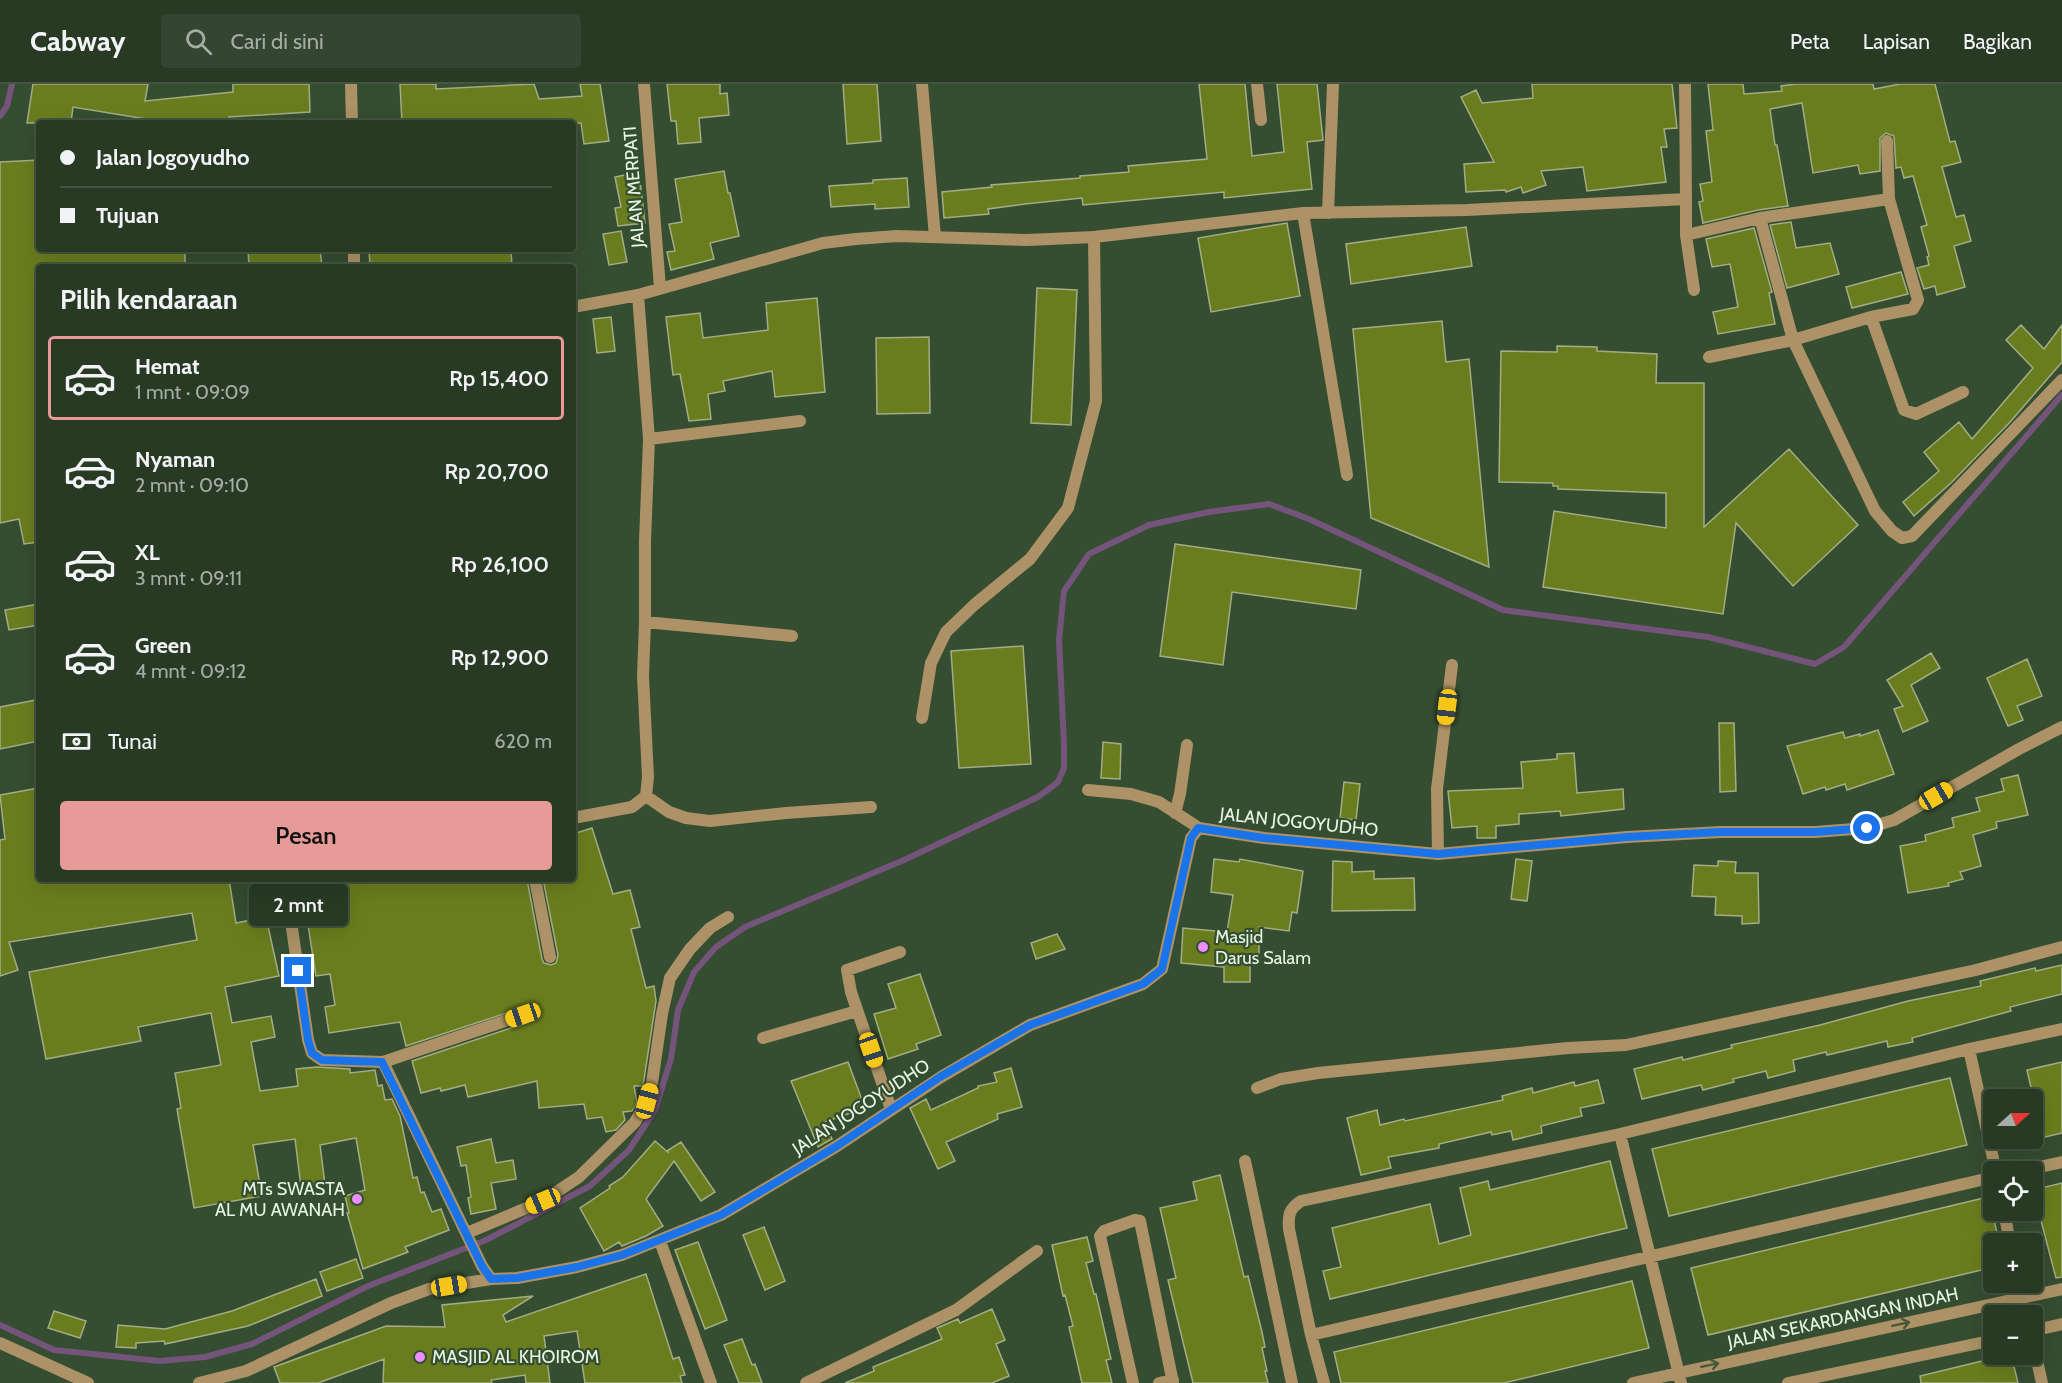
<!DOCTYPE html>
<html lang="id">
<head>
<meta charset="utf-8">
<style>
  :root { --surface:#283a24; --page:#344531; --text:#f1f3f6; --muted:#a5ada6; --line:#445441; --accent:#e69b98 }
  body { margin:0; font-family:Cabin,sans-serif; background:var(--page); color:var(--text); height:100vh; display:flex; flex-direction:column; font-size:22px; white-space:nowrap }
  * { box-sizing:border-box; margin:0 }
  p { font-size:20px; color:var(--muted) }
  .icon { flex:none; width:33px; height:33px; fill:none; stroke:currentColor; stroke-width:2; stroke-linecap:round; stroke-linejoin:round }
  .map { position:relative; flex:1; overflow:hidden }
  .panel { position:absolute; left:36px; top:180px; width:540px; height:618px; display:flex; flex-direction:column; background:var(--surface); border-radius:6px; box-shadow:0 6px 24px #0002,0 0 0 2px var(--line) }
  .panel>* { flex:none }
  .hud { position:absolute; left:36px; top:36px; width:540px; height:132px; border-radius:6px; box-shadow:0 6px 24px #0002,0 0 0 2px var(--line); display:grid; align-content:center; height:132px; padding:0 24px; background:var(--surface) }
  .needle { width:39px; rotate:69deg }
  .buttons { position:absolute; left:1983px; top:1005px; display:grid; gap:12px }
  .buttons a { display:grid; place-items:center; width:60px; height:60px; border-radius:6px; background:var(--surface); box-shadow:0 6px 24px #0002,0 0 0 2px var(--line); font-size:30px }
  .end { position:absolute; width:27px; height:27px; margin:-14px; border:8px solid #1a73e8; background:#fff; box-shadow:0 0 0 3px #fff }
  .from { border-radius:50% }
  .bubble { position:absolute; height:42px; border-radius:6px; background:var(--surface); box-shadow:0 6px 24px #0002,0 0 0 2px var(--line); font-size:20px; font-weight:600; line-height:42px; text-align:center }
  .car { position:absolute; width:18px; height:36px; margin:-18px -9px; border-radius:8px; box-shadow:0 0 4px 2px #0007; background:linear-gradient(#f5c518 24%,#345 0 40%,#f5c518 0 76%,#345 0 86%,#f5c518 0) }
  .hud b { display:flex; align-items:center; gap:21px; height:57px; font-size:22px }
  .hud b+b { border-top:2px solid var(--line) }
  .hud i { width:15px; height:15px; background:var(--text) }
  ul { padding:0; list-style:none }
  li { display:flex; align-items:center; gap:18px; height:84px; margin:0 12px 9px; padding:0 12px; border:3px solid transparent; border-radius:6px }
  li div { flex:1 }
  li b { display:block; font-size:22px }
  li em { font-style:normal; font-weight:600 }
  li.on { border-color:var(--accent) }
  li>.icon { width:54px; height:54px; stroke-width:1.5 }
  h2 { padding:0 24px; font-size:27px; line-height:72px }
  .pay { display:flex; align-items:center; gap:15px; height:66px; padding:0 24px; font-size:22px }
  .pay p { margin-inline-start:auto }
  .primary-button { display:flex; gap:12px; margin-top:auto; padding:12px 24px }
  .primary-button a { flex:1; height:69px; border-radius:6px; background:var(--accent); color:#111; font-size:24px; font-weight:600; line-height:69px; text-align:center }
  header { display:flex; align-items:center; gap:36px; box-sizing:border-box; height:84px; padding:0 30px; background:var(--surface); border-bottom:2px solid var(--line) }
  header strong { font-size:28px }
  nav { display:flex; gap:33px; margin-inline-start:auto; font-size:21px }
  .search { width:420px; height:54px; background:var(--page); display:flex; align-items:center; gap:15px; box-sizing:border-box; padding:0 21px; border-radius:6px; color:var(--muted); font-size:22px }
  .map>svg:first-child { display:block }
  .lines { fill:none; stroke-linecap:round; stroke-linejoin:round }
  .stream { stroke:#75547c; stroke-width:6 }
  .building { fill:#6a7d1e; stroke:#a2ad85; stroke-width:1.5 }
  .lane { stroke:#ac9266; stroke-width:12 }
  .street { stroke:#ac9266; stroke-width:12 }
  .oneway { stroke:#475738 }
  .route { stroke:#1a73e8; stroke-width:8 }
  .poi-dot { fill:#ea8dfd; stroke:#354d30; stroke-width:2 }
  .labels { text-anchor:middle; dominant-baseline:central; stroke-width:4.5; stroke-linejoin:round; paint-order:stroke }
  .street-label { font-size:18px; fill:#e8f7e5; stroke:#354d30 }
  .poi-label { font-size:18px; fill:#e8f7e5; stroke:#354d30; text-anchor:start }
</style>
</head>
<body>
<header>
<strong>Cabway</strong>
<div class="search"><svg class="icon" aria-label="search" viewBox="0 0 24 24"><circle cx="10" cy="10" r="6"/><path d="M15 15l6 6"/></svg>Cari di sini</div>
<nav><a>Peta</a><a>Lapisan</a><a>Bagikan</a></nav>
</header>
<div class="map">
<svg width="2062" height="1299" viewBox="0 0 2062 1299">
  <rect width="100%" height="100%" fill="#354d30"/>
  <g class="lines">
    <!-- stream -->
    <path class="stream" d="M0 32 7 22 12 0
      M0 1241 54 1266 160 1277 205 1273 252 1260 368 1202 484 1157 590 1102 629 1066 655 1026 671 975 678 926 694 888 716 863 745 843 904 776 1038 713 1058 698 1064 684V660L1059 556 1064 507 1089 470 1149 441 1209 428 1269 420 1309 435 1503 526 1708 553 1815 580 1844 563 2062 311"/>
  </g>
  <!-- building -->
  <path class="building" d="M33 0H148L145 17 233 8V0H309L310 28 229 33 230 39H159L158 37 73 23 71 39H27Z
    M400 0H436V5L534 0 539 15 582 12 580 0H600L609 57 584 60 581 39H402Z
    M667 0H720V10L727 9 729 31 699 34 701 58 678 60 676 37H671Z
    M843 0H877L881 57 847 60Z
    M1199 0H1245L1252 72 1284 68 1277 0H1317L1323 56 1307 58 1312 105 1224 114V108L1083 121 1082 114 1025 120 988 125 989 130 944 134 942 108 992 103 991 101 1080 94V92L1129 88 1128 82 1207 75Z
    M1532 0H1672L1677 44 1664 45 1667 63H1661L1666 98 1587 107 1583 83 1541 87 1546 101 1523 109 1521 103 1506 108 1505 106 1466 108 1464 80 1494 78 1461 13 1476 6 1482 19 1533 14Z
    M1708 0H1743L1744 10 1782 7 1781 2 1796 0H1873L1874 5 1900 0H1935L1950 58 1955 57 1961 78 1942 83 1956 133 1964 131 1971 157 1954 162 1965 203 1937 211 1935 202 1924 205 1917 184 1929 181 1927 173 1929 172 1921 143 1927 141 1913 92 1904 94 1901 83 1896 84 1894 52 1886 49 1880 54V87L1860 90 1858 81 1813 89 1802 19 1770 25 1775 61H1777L1788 122 1758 126 1703 139 1699 118 1703 117 1700 100 1712 98 1706 47 1713 46Z
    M39 76V165H185V183H39V458L24 460 19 435 0 439V78Z
    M724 87 728 109H730L739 152 710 159 714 175 671 186 667 168 675 167 669 140 682 138 675 95Z
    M639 88 645 139 618 142 615 124 621 123 615 93Z
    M907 94 909 123 875 125V120L831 123 829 102 873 99V96Z
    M1791 138 1796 164 1830 159 1839 190 1787 204 1770 141Z
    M1287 139 1300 212 1211 228 1198 154Z
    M1466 143 1472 182 1351 200 1346 160Z
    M1754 144 1772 208 1769 209 1775 240 1718 250 1713 228 1738 223 1730 180 1712 183 1706 155Z
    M621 147 627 178 609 181 603 150Z
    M248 165H320L322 183H249Z
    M369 165H511L512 183H370Z
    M1901 188 1908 210 1852 224 1846 203Z
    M1037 204 1077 206 1071 341 1031 339Z
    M817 214 825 308 775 313 772 287 723 297 725 307 708 310 711 335 689 337 680 290 673 291 666 233 700 229 703 254 768 246 766 219Z
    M611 233 615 267 597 269 593 235Z
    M1442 237 1446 278 1469 275 1489 483 1371 434 1353 245Z
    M2021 241 2044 265 2062 241V278L2011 337 1952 398 1914 432 1903 418 1939 387 1924 368 1959 338 1972 355 2033 284 2006 256Z
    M929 253 930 329 877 330 876 254Z
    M1557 262 1597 263V267L1657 270 1656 299H1704V443L1789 365 1858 441 1793 502 1736 439 1723 530 1543 503 1554 427 1666 444V409L1558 405V402H1553V399L1499 398 1501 267 1557 268Z
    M1175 460 1361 486 1356 525 1232 508 1223 581 1160 572Z
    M39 520V541L9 546 5 526Z
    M1023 562 1031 680 959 684 951 567Z
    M1931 569 1940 584 1911 601 1928 637 1903 648 1894 625 1903 622 1887 596Z
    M2027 575 2042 612 2017 622 2023 636 2008 642 1987 594Z
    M36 616 39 634V657L0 665V623Z
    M1719 639H1734L1736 707 1720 708Z
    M1878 646 1894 690 1847 706 1845 700 1826 706 1825 703 1803 710 1787 662 1843 648 1845 654 1860 650V652Z
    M1103 658 1121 660 1120 695 1101 694Z
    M1574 669 1577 709 1623 705 1624 725 1561 732 1560 727 1519 730V740L1496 742V754H1477V742L1452 744 1448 707 1523 704 1521 678 1557 675V670Z
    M2018 691 2028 731 1996 738 1997 744 1973 751 1981 782 1960 788 1963 795 1948 799 1949 802 1908 809 1900 762 1926 757 1925 751 1954 743 1952 734 1980 727 1976 714 2004 707 2001 695Z
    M1344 698 1360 700 1356 736 1340 734Z
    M39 704V795H229L236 839 266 833 279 892 225 903 232 939 271 932 275 953 251 958 260 1007 298 1002 296 985 317 983 350 985V989L375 986 378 1002 382 1001 385 1016 392 1015 400 1032 413 1094 417 1093 421 1109 424 1108 432 1128 441 1125 449 1146 405 1163 408 1168 363 1185 347 1129H349L345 1112 365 1106 356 1054 320 1061 325 1100 301 1103 295 1055 253 1061 262 1112 194 1124 177 1025 181 1024 175 989 221 981 211 929 138 943 141 957 46 975 29 888 197 856 192 829 9 858 18 886 0 892V756L5 755 0 711Z
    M592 744 613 810 630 806 640 843 631 845 646 904 654 902 656 917 643 1002H634L637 1018 632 1027 623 1028 625 1036 616 1046 606 1048 602 1033 587 1035 584 1020 539 1024 537 997 468 1013 465 1001 441 1007 440 1004 421 1009 412 977 526 939 531 932V928L525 923 406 962 400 938 329 949 325 923 335 921 330 890 316 892 307 835H304L297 795H527L542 875 544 879 551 881 556 879 558 871 543 795H573V750Z
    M1214 775 1239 778 1240 775 1303 787 1297 829 1292 828 1289 847 1259 843V874H1250V898H1224V883L1181 879 1183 844 1227 848 1233 811 1211 808Z
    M1516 775 1532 777 1527 817 1511 815Z
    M1333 777 1352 778V788L1374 787V795L1414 794 1415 826 1332 827Z
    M1718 777 1736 778 1735 789H1758L1759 839 1742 840V832L1715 831 1716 813 1692 812 1694 781 1718 782Z
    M1057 850 1065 865 1036 875 1031 859Z
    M2062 881V910L2010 923 2011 927 1912 954 1913 958 1888 963 1887 957 1827 971 1826 968 1793 976 1795 987 1768 994 1766 987 1733 995 1734 998 1703 1006 1701 1001 1642 1015 1634 985 1682 973 1683 976 1732 964 1731 961 1820 941 1908 917 1981 902 1980 897 2035 884 2036 887Z
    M920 890 941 951 916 960 918 965 888 975 874 930 896 924 888 900Z
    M848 978 865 1024 825 1038 832 1055 818 1063 791 997Z
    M2062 978V1049L2032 1056V1026L2036 1025 2027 986Z
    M1011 984 1022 1023 997 1030 998 1035 946 1058 955 1077 938 1085 910 1024 926 1015 931 1026 978 1004V1002L997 998 994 989Z
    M1950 994 1967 1061 1669 1132 1652 1065Z
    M1598 996 1604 1019 1580 1024 1582 1032 1541 1042 1542 1049 1513 1056 1511 1047 1492 1051 1491 1048 1439 1060V1064L1388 1073 1391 1084 1361 1091 1347 1034 1377 1026 1380 1041 1404 1035 1405 1037 1503 1016 1502 1012 1532 1004 1533 1009 1574 998 1575 1002Z
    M491 1055 496 1079 513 1076 516 1095 491 1099 496 1125 471 1130 468 1114 471 1113 466 1081 461 1082 457 1063Z
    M655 1057 669 1069 667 1067 681 1058 715 1108 701 1117 674 1077 646 1115 663 1142 646 1152 622 1162 619 1158 604 1167 580 1124 610 1104 609 1102 623 1093Z
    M1610 1077 1627 1144 1330 1215 1323 1187 1341 1183 1332 1144 1430 1120 1439 1160 1471 1151 1460 1104 1488 1097 1490 1106Z
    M1220 1091 1244 1193 1248 1192 1262 1248 1265 1263 1262 1264 1267 1287H1265L1268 1299H1193L1173 1217 1168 1196 1176 1194 1160 1124 1197 1116 1193 1098Z
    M2062 1099V1193L2056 1194 2033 1106Z
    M1988 1113 2000 1160H1994V1183L1708 1251 1691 1184Z
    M764 1143 785 1197 765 1206 743 1151Z
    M1087 1153 1093 1177 1086 1179 1094 1210H1096L1111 1275 1106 1276 1112 1299H1082L1069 1243 1073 1242 1065 1211 1063 1212 1052 1161Z
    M698 1158 727 1236 705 1245 675 1166Z
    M356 1175 363 1194 327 1207 320 1188Z
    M646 1190 673 1275 679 1273 685 1291 680 1292 682 1299H585L577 1247 544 1252 550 1299H526L525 1291 491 1296 492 1299H383L384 1275 318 1299H280L274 1283 386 1242 445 1243 442 1221 533 1212 503 1231 506 1238Z
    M316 1195 322 1212 248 1242 165 1260 164 1257 136 1259V1264L116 1263 118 1241 165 1245 232 1227Z
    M1632 1197 1649 1264 1504 1299H1341L1334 1268Z
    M992 1225 1005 1256 996 1260 1009 1292 992 1299H845L874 1287 873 1283 942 1255 937 1244 958 1235 960 1239Z
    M54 1227 86 1237 80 1254 48 1244Z
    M742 1255 752 1281 755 1280 762 1299H739L724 1261Z
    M2011 1270 2018 1299H1921L1920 1292Z"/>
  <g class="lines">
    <!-- lane -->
    <path class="lane" d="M922 0 935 153
      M1257 0 1261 36
      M1303 129 1347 391
      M922 634 931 579 946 548 974 521 1030 475 1068 424 1096 317 1094 153"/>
    <!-- street -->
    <path class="street" d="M351 0 352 39
      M644 0 660 204
      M1887 57 1889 115
      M1686 115V151
      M1328 129 1333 0
      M354 165V183
      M1694 206 1686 151 1760 134 1889 115 1918 216 1913 225 1871 233 1793 256 1875 427 1892 447 1902 454 1912 452 2062 296
      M573 223 638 211 823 159 856 155 897 152 1027 156 1094 153 1303 129 1467 126 1686 115 1685 0
      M1871 233 1904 326 1916 330 1963 308
      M1709 273 1793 256 1760 134
      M649 355 800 337
      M645 538 792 552
      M1088 706 1131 710 1159 718 1199 744
      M646 712 669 728 686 734 710 737 786 729 871 723
      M1175 729 1180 710 1187 661
      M573 734 632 723 646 712 648 693 643 592 645 538V457L649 355 638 211
      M1438 770 1437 705 1452 581
      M285 795 308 956 312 969 322 976 383 978 482 1182 491 1195 517 1194 577 1183 622 1171 721 1131 837 1062 941 993 1030 941 1143 900 1162 885 1191 754 1199 744 1264 754 1438 770 1627 753 1721 748H1815L1867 744 1894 736 2019 665 2062 643
      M535 795 550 873
      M763 954 857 927
      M1969 965 1996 1088
      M383 978 523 931
      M1257 1004 1281 995 1318 989 1568 964 1626 961 1976 886 2062 863
      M891 1025 851 908 847 886 900 868
      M1620 1050 1681 1299
      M1245 1077 1292 1299
      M2017 1088 2062 1078
      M2004 1126 2010 1160
      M467 1149 543 1117 579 1093 635 1038 647 1017 652 999 662 930 670 894 690 865 710 844 728 833
      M660 1157 711 1299
      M2018 1198 2026 1232
      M2032 1247 2062 1240
      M1311 1251 1994 1093
      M2032 1254 2042 1299
      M0 1259 88 1299
      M199 1299 246 1287 391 1219 429 1205 491 1195
      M806 1299 956 1226 1037 1167
      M1133 1299 1100 1152 1104 1147 1135 1136 1140 1137 1173 1299
      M1159 1299 1173 1296
      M1324 1299 1311 1251 1289 1145C1288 1131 1289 1125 1301 1117L1620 1050 1969 965 2062 945
      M1633 1299 2062 1205
      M1788 1299 1994 1256"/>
  </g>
  <!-- one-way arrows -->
  <defs><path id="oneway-shaft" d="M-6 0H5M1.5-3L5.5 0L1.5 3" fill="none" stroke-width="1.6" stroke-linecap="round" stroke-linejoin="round" transform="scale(1.5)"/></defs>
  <g class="oneway">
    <use href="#oneway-shaft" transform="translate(1901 1240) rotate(-12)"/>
    <use href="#oneway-shaft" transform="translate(1710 1281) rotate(-12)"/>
  </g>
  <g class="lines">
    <!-- route -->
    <path class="route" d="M298 887 308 956 312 969 322 976 382 978 482 1182 491 1195 517 1194 577 1183 622 1171 721 1131 837 1062 940 993 1030 941 1143 900 1162 885 1191 754 1198 744 1264 754 1438 770 1627 753 1720 748H1815L1867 744"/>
  </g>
  <!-- markers -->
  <g class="poi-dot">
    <circle cx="1203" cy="863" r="6"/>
    <circle cx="357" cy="1115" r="6"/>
    <circle cx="420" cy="1273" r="6"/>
  </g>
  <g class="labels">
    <!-- street labels -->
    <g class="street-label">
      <text transform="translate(634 103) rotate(-94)">JALAN MERPATI</text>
      <text transform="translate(1299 738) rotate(6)">JALAN JOGOYUDHO</text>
      <text transform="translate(861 1023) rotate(-33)">JALAN JOGOYUDHO</text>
      <text transform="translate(1843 1234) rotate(-12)">JALAN SEKARDANGAN INDAH</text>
    </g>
    <!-- poi labels -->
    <g class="poi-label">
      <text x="1215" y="853">Masjid<tspan x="1215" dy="21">Darus Salam</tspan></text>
      <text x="345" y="1105" text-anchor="end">MTs SWASTA<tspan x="345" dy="21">AL MU AWANAH</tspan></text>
      <text x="432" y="1273">MASJID AL KHOIROM</text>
    </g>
  </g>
</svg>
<div class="buttons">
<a><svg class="needle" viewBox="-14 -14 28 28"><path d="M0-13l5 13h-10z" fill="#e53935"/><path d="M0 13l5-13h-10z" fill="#a5ada6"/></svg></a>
<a><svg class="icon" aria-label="locate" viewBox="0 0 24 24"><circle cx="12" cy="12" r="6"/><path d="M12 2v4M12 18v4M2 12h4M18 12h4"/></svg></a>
<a>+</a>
<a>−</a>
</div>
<i class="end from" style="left:1867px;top:744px"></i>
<i class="end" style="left:298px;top:887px"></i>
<div class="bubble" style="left:249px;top:800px;width:99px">2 mnt</div>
<i class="car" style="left:1447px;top:623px;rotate:187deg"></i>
<i class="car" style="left:1936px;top:712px;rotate:60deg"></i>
<i class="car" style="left:523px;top:931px;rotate:251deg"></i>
<i class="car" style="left:871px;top:966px;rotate:161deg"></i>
<i class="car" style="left:647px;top:1017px;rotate:15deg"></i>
<i class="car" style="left:543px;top:1117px;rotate:247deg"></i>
<i class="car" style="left:449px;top:1202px;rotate:81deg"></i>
<div class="hud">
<b><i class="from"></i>Jalan Jogoyudho</b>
<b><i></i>Tujuan</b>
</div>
<section class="panel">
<h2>Pilih kendaraan</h2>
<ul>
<li class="on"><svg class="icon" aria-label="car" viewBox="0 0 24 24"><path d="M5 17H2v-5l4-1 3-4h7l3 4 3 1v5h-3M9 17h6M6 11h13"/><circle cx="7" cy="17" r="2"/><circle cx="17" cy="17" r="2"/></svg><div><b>Hemat</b><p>1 mnt · 09:09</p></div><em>Rp 15,400</em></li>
<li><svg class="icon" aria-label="car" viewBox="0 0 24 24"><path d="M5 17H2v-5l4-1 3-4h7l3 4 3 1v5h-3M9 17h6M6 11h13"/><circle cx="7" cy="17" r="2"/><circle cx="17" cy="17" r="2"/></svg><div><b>Nyaman</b><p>2 mnt · 09:10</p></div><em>Rp 20,700</em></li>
<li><svg class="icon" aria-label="car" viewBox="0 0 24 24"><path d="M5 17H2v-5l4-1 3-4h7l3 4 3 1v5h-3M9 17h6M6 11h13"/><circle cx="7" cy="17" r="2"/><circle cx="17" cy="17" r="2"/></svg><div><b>XL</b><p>3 mnt · 09:11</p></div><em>Rp 26,100</em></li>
<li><svg class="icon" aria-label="car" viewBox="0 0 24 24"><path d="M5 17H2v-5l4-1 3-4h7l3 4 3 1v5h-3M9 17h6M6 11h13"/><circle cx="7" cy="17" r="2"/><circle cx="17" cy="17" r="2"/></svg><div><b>Green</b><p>4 mnt · 09:12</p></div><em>Rp 12,900</em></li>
</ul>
<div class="pay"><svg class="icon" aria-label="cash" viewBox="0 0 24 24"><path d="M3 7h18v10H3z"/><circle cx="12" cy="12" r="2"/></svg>Tunai<p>620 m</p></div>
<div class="primary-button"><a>Pesan</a></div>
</section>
</div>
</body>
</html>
